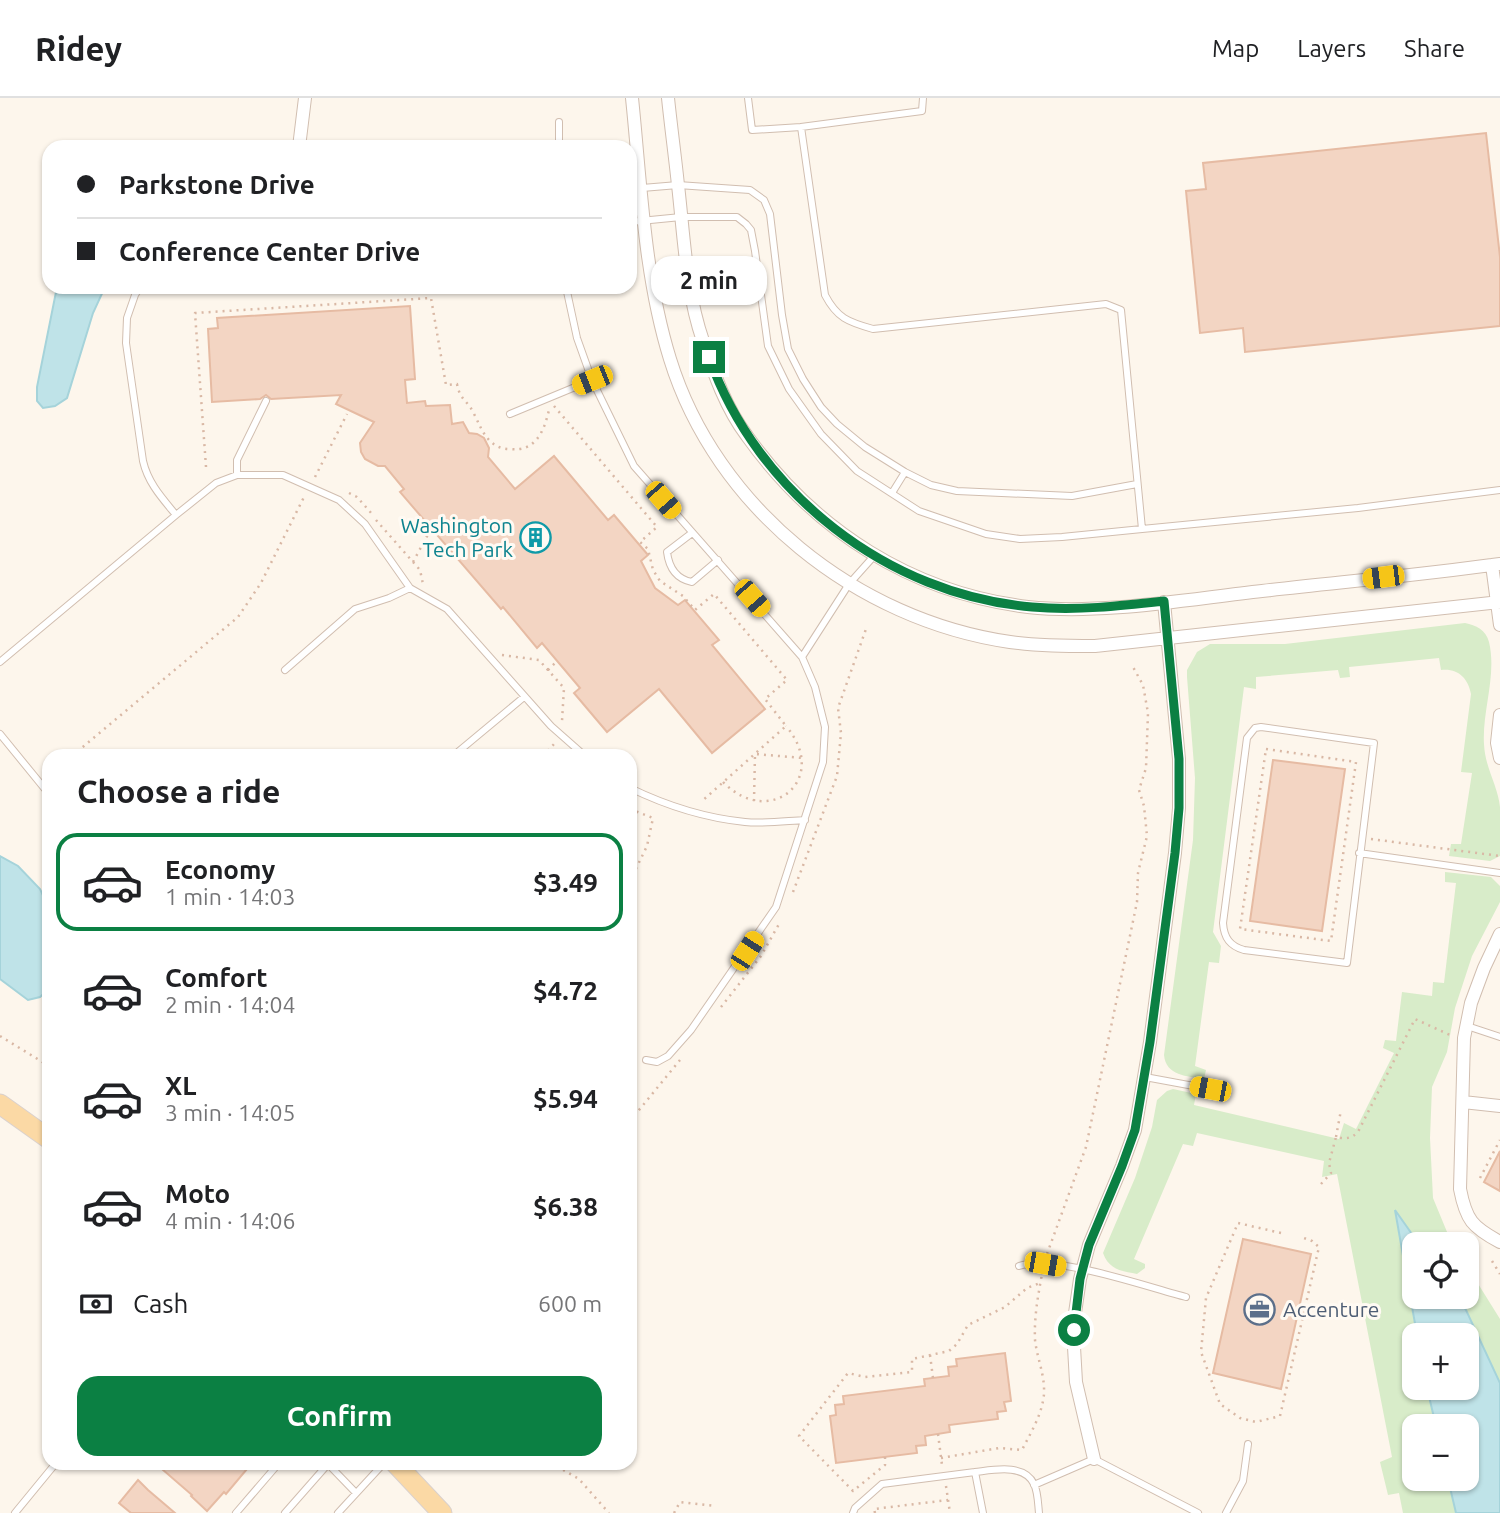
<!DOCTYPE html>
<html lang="en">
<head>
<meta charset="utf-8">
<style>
  :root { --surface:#fff; --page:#f6f6f6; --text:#202124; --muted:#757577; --line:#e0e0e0; --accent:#0b8043 }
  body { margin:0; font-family:Ubuntu,sans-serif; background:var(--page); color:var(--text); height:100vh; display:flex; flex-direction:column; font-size:26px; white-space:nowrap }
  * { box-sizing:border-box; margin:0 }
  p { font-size:23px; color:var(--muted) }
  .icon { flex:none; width:38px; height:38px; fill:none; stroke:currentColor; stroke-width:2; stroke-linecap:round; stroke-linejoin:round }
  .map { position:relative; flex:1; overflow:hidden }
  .sheet { position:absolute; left:42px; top:651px; width:595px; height:721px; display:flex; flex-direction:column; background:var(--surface); border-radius:21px; box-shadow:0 2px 5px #0004 }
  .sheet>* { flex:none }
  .banner { position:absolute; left:42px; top:42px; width:595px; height:154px; border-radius:21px; box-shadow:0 2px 5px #0004; display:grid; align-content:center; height:154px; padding:0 35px; background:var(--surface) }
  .tools { position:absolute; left:1402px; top:1134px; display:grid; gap:14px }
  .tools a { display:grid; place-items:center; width:77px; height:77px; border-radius:14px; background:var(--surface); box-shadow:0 2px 5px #0004; font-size:35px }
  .end { position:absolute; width:32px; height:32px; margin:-16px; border:9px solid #0b8043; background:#fff; box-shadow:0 0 0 4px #fff }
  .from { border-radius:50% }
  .bubble { position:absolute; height:49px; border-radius:21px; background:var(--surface); box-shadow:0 2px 5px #0004; font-size:23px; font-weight:700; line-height:49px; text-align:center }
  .car { position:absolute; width:21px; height:42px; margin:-21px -10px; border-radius:9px; box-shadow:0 0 5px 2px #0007; background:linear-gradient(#f5c518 24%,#345 0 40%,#f5c518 0 76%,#345 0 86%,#f5c518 0) }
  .banner b { display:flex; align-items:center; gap:24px; height:66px; font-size:26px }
  .banner b+b { border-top:2px solid var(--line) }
  .banner i { width:18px; height:18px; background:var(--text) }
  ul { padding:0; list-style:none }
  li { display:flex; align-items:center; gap:21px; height:98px; margin:0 14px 10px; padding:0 21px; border:4px solid transparent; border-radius:21px }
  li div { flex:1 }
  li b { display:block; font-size:26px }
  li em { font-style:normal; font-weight:700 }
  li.on { border-color:var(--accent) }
  li>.icon { width:63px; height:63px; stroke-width:1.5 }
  h2 { padding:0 35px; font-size:32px; line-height:84px }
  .pay { display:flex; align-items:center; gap:18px; height:77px; padding:0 35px; font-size:26px }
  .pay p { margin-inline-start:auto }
  .primary-button { display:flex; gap:14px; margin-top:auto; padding:14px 35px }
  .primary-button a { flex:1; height:80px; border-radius:21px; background:var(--accent); color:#fff; font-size:28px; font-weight:700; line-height:80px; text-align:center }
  header { display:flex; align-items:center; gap:42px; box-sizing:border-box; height:98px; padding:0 35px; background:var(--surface); border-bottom:2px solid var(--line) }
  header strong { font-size:33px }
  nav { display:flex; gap:38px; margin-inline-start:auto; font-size:24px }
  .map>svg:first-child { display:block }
  .green { fill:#d8ecc9 }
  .water { fill:#bfe3e8; stroke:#a5d3da; stroke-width:2 }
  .building { fill:#f3d5c3; stroke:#e6bba3; stroke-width:2 }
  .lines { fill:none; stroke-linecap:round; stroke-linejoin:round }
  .lane-casing { stroke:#d1beb0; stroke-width:8 }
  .street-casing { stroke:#d1beb0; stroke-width:14 }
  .primary-casing { stroke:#dad1cd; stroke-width:21 }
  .path { stroke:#d9b8a5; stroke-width:2.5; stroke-dasharray:2 5; stroke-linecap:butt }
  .lane { stroke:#fff; stroke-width:6 }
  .street { stroke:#fff; stroke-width:12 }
  .primary { stroke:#fbd9a5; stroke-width:19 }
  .route { stroke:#0b8043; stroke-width:9 }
  .labels { text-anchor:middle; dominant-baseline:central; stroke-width:6; stroke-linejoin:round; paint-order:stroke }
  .culture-label { font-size:21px; fill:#0d838f; stroke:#fffaf3; text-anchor:end }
  .service-label { font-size:21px; fill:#4e5e75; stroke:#fffaf3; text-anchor:start }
</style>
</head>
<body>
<header>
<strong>Ridey</strong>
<nav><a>Map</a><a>Layers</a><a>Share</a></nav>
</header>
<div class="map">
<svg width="1500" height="1415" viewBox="0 0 1500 1415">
  <rect width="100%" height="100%" fill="#fdf6ec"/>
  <!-- green -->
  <path class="green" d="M1465 525C1476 527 1486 532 1489 544 1497 577 1482 613 1484 646 1485 670 1498 688 1500 709 1500 725 1500 742 1500 758L1490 763 1449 758 1451 746H1461L1472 675 1461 674 1471 596C1468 580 1458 570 1441 572L1439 560 1349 569 1350 579 1340 580 1338 572 1256 579V591L1244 589 1213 834 1221 848 1219 865 1209 864 1195 968 1206 972 1204 981C1187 978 1166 978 1164 957L1193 742 1195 680 1187 579V572L1197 554 1210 546H1285Z
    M1445 774 1491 779 1500 788V804L1472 858 1455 910 1447 954 1432 989 1430 1040 1433 1100 1452 1146H1419L1395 1114 1417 1237H1414V1290H1427L1436 1328H1414V1381H1448L1456 1415H1403L1399 1395 1388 1397 1380 1364 1392 1359 1337 1076 1322 1079 1324 1063 1197 1035 1193 1048 1183 1046 1134 1161 1145 1166V1170L1137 1176C1122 1173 1109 1172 1103 1155L1135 1080 1152 1029 1157 1002 1167 993 1173 991 1196 996 1194 1007 1339 1041 1344 1025 1356 1031 1394 955 1383 950 1385 942 1396 943 1402 894 1432 898 1433 884 1444 885 1456 785 1445 784Z
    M1467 1168 1500 1221V1285L1466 1212 1456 1199H1466Z"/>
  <!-- water -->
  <path class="water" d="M57 189H105L93 215 67 300 55 308 43 310 37 303V289Z
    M0 758 18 768 40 791 49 810V891L40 899 28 902 0 881Z
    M1395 1112 1419 1146H1414V1199H1456L1466 1212 1500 1285V1415H1456L1448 1381H1466V1328H1436L1427 1290H1466V1237H1417Z"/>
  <!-- building -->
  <path class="building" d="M1486 35 1500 159V228L1245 254 1243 230 1200 235 1186 93 1206 91 1203 65Z
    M410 208 415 281 405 282 407 305 425 303 426 308 450 307 452 326 463 324 469 335 477 336 484 340 489 350 488 359 515 391 554 358 608 422 614 417 648 457 641 463 655 490 678 507 685 502 719 542 712 547 765 611 712 655 659 591 607 634 574 595 580 590 542 545 537 550 503 509 501 511 400 394 404 391 385 368H378L365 361 361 354 360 345 374 324 336 306 341 297 271 301 266 297 260 301 212 304 208 231 218 230 217 220Z
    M1273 662 1345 671 1322 833 1250 823Z
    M1500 1053V1093L1484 1084Z
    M1243 1141 1311 1156 1281 1291 1213 1275Z
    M1005 1255 1011 1303 1004 1304 1006 1313 997 1314 998 1321 949 1327 950 1334 925 1338 926 1347 916 1348 917 1355 836 1365 830 1318 836 1317 835 1307 844 1306 843 1298 925 1288 924 1281 949 1278 948 1269 957 1268 956 1261Z
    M155 1365H241L247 1371 226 1396 224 1394 207 1413 191 1398 192 1397Z
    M138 1382 148 1392 175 1415H131L119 1405Z"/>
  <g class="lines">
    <defs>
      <path id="lane" d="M748 0 752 32 801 29 825 197C837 220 848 224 873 231L1106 206 1121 212 1142 431 1358 410 1500 392
        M801 29 922 13 923 0
        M559 49V24
        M630 91 678 87 750 92 764 102 770 116 782 217 788 251 803 281 821 309 837 326 865 349 905 374 931 387 957 393 1072 398 1137 386
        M630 124 681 119H737L746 126 751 132 755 153 768 248 789 291 821 336 857 373 919 413 986 436 1020 441 1062 439 1142 431
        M140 189 135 197 127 220 126 245 143 363C148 385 162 400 176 417L216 385 237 377H283L339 402 365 426 410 490 447 511 551 628 585 658
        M592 282 634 368 802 559 815 589 825 629 823 664 776 809 691 932 668 958 657 964 646 962
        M510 316 592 282 577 240 566 189
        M237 377V362L266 303
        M892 395 905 374
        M692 435 667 454C669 470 676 481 692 484L718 462
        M802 559 849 486 874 458
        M0 564 176 417
        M285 572 355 511 389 500 410 490
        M1261 629 1374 645 1347 865 1244 852C1230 848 1224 840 1223 825L1247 640 1255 630Z
        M0 636 49 696
        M453 658 524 599
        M630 690C665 707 706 720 745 724 764 726 786 723 805 722
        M1359 755 1500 775
        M1467 928 1500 939
        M1145 979 1210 991
        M1019 1168C1054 1156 1147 1189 1186 1199
        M1034 1387 1094 1361 1198 1415
        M15 1415 56 1365
        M236 1415 279 1365
        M285 1415 328 1366 356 1395
        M338 1415 384 1365
        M853 1415 855 1410 882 1386 975 1374
        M983 1415 975 1374C993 1372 1024 1365 1034 1386 1038 1394 1038 1406 1039 1415
        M1226 1415 1243 1383 1248 1346"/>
      <path id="street" d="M632 0C641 87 644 177 670 261 716 410 857 522 1010 544 1038 548 1066 548 1095 548L1500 504
        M668 0C671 29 675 58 678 87 684 139 686 194 703 243 714 276 726 310 747 338 815 433 912 495 1028 509 1102 517 1188 501 1262 493 1341 484 1421 477 1500 466
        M299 49 305 0
        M1492 467 1500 527
        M1500 617 1497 645 1500 660
        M1500 836 1484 870 1471 905 1464 940 1460 1091C1466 1122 1472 1129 1500 1144
        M1463 1004 1500 1008
        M1094 1361 1076 1284 1074 1249 1075 1215 1080 1181 1089 1147 1122 1068 1135 1032 1150 944 1175 755 1179 710V661L1164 504"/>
      <path id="primary" d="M0 1006 49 1041
        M395 1365 442 1415"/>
    </defs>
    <!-- lane casing -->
    <use href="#lane" class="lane-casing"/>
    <!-- street casing -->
    <use href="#street" class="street-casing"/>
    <!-- primary casing -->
    <use href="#primary" class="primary-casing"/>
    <!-- path -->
    <path class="path" d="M554 308 657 429 640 444 648 451 653 472 660 483 683 498 695 512 714 496 787 582 765 601 786 628 701 704
      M206 369 195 215 431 200 446 287 457 286C460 302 467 302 473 314 479 325 482 335 490 343 496 349 503 351 510 351 536 354 544 333 549 312
      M315 379 347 316
      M349 395 357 399 372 416
      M376 422 420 472 423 486
      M413 464 432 429
      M502 557 539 562 564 590 562 623
      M548 572 555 565
      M1266 651 1356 664 1331 843 1240 831Z
      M72 658 238 519 261 485 305 397
      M543 658 555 645
      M723 684C770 732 831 681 786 628
      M754 703 755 656 803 660
      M630 711 653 720 647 748 630 783
      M1371 741 1500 758
      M793 794 837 678 841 635 838 610 866 531
      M721 909 761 858 779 826
      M0 938 49 968
      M630 1023 680 962
      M1336 1039 1341 1012
      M1480 1080 1500 1042
      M1321 1086 1331 1075 1329 1065 1336 1039C1345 1041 1351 1041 1358 1034L1415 921 1450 937
      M1281 1135 1238 1125 1206 1200 1201 1254 1220 1306 1240 1320 1256 1324 1280 1318 1319 1149 1312 1143 1304 1140
      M1047 1156 1086 1049 1137 804 1138 775 1147 738 1144 708 1139 692 1146 670 1148 615 1143 587 1133 569
      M1492 1163 1500 1176
      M930 1257 933 1280
      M938 1336 942 1367
      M885 1359V1367L853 1393 799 1338 848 1275 865 1279 912 1274V1261L949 1253 957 1246 968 1227 1005 1209 1027 1190 1040 1185
      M941 1360 999 1350 1022 1352C1031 1334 1042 1317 1044 1296 1045 1277 1037 1260 1035 1242 1034 1219 1038 1198 1042 1176
      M551 1365 579 1381 609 1415
      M946 1388 950 1415
      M674 1415 680 1404 715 1408
      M875 1415 874 1411 948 1402"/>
    <!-- lane -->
    <use href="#lane" class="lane"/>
    <!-- street -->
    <use href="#street" class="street"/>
    <!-- primary -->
    <use href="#primary" class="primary"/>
  </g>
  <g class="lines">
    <!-- route -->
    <path class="route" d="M709 259C757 395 888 497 1032 509 1076 513 1120 508 1164 503L1179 661V710L1175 755 1150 944 1135 1032 1122 1068 1089 1147 1080 1181 1074 1232"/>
  </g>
  <!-- icons -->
  <defs>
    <symbol id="building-ring" viewBox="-11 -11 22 22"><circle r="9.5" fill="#fffaf3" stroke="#0f9aa8" stroke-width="1.5"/><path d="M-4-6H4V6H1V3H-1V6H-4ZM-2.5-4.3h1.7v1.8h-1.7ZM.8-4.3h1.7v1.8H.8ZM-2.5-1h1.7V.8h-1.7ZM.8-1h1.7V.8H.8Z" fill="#0f9aa8"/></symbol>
    <symbol id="office-ring" viewBox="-11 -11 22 22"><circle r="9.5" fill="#fffaf3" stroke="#5c6f8a" stroke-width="1.5"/><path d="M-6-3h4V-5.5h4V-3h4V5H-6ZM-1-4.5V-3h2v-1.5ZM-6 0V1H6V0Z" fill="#5c6f8a"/></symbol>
  </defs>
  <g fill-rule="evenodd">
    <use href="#building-ring" x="518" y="422" width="35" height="35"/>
    <use href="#office-ring" x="1242" y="1194" width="35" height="35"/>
  </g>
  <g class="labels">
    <!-- culture labels -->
    <g class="culture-label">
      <text x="513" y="427">Washington<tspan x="513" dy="24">Tech Park</tspan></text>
    </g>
    <!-- service labels -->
    <g class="service-label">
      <text x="1283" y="1211">Accenture</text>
    </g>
  </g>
</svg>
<div class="tools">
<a><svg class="icon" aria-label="locate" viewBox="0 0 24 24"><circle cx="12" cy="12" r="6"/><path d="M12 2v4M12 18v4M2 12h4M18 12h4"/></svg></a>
<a>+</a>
<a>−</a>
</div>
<i class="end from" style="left:1074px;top:1232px"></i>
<i class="end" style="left:709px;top:259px"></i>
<div class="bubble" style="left:651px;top:158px;width:116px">2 min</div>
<i class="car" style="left:592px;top:282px;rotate:248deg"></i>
<i class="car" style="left:663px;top:402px;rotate:139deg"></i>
<i class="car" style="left:1383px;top:479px;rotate:263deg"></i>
<i class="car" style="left:752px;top:500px;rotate:139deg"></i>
<i class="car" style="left:747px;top:853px;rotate:33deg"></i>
<i class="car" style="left:1210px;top:991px;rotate:281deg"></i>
<i class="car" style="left:1045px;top:1166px;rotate:100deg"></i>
<div class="banner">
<b><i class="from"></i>Parkstone Drive</b>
<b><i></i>Conference Center Drive</b>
</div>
<section class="sheet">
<h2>Choose a ride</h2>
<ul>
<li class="on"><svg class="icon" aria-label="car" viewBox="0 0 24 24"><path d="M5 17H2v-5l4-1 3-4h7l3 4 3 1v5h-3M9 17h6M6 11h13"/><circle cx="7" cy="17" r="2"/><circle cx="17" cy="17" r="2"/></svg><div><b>Economy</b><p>1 min · 14:03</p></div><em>$3.49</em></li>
<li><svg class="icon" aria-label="car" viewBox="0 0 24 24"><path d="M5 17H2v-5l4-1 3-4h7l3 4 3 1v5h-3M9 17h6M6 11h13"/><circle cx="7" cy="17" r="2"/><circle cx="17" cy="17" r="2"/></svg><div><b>Comfort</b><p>2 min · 14:04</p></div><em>$4.72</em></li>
<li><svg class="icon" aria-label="car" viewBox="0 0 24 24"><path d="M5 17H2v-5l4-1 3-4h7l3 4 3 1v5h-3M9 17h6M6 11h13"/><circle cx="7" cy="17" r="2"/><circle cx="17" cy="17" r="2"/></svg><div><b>XL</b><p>3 min · 14:05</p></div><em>$5.94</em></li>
<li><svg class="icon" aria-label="car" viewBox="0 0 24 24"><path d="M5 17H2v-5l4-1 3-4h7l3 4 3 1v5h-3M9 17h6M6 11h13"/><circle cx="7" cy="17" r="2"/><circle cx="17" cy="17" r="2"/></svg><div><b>Moto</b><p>4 min · 14:06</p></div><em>$6.38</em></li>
</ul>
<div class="pay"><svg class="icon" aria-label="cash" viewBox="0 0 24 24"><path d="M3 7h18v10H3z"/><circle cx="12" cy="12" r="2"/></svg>Cash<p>600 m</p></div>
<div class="primary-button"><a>Confirm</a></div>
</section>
</div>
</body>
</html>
